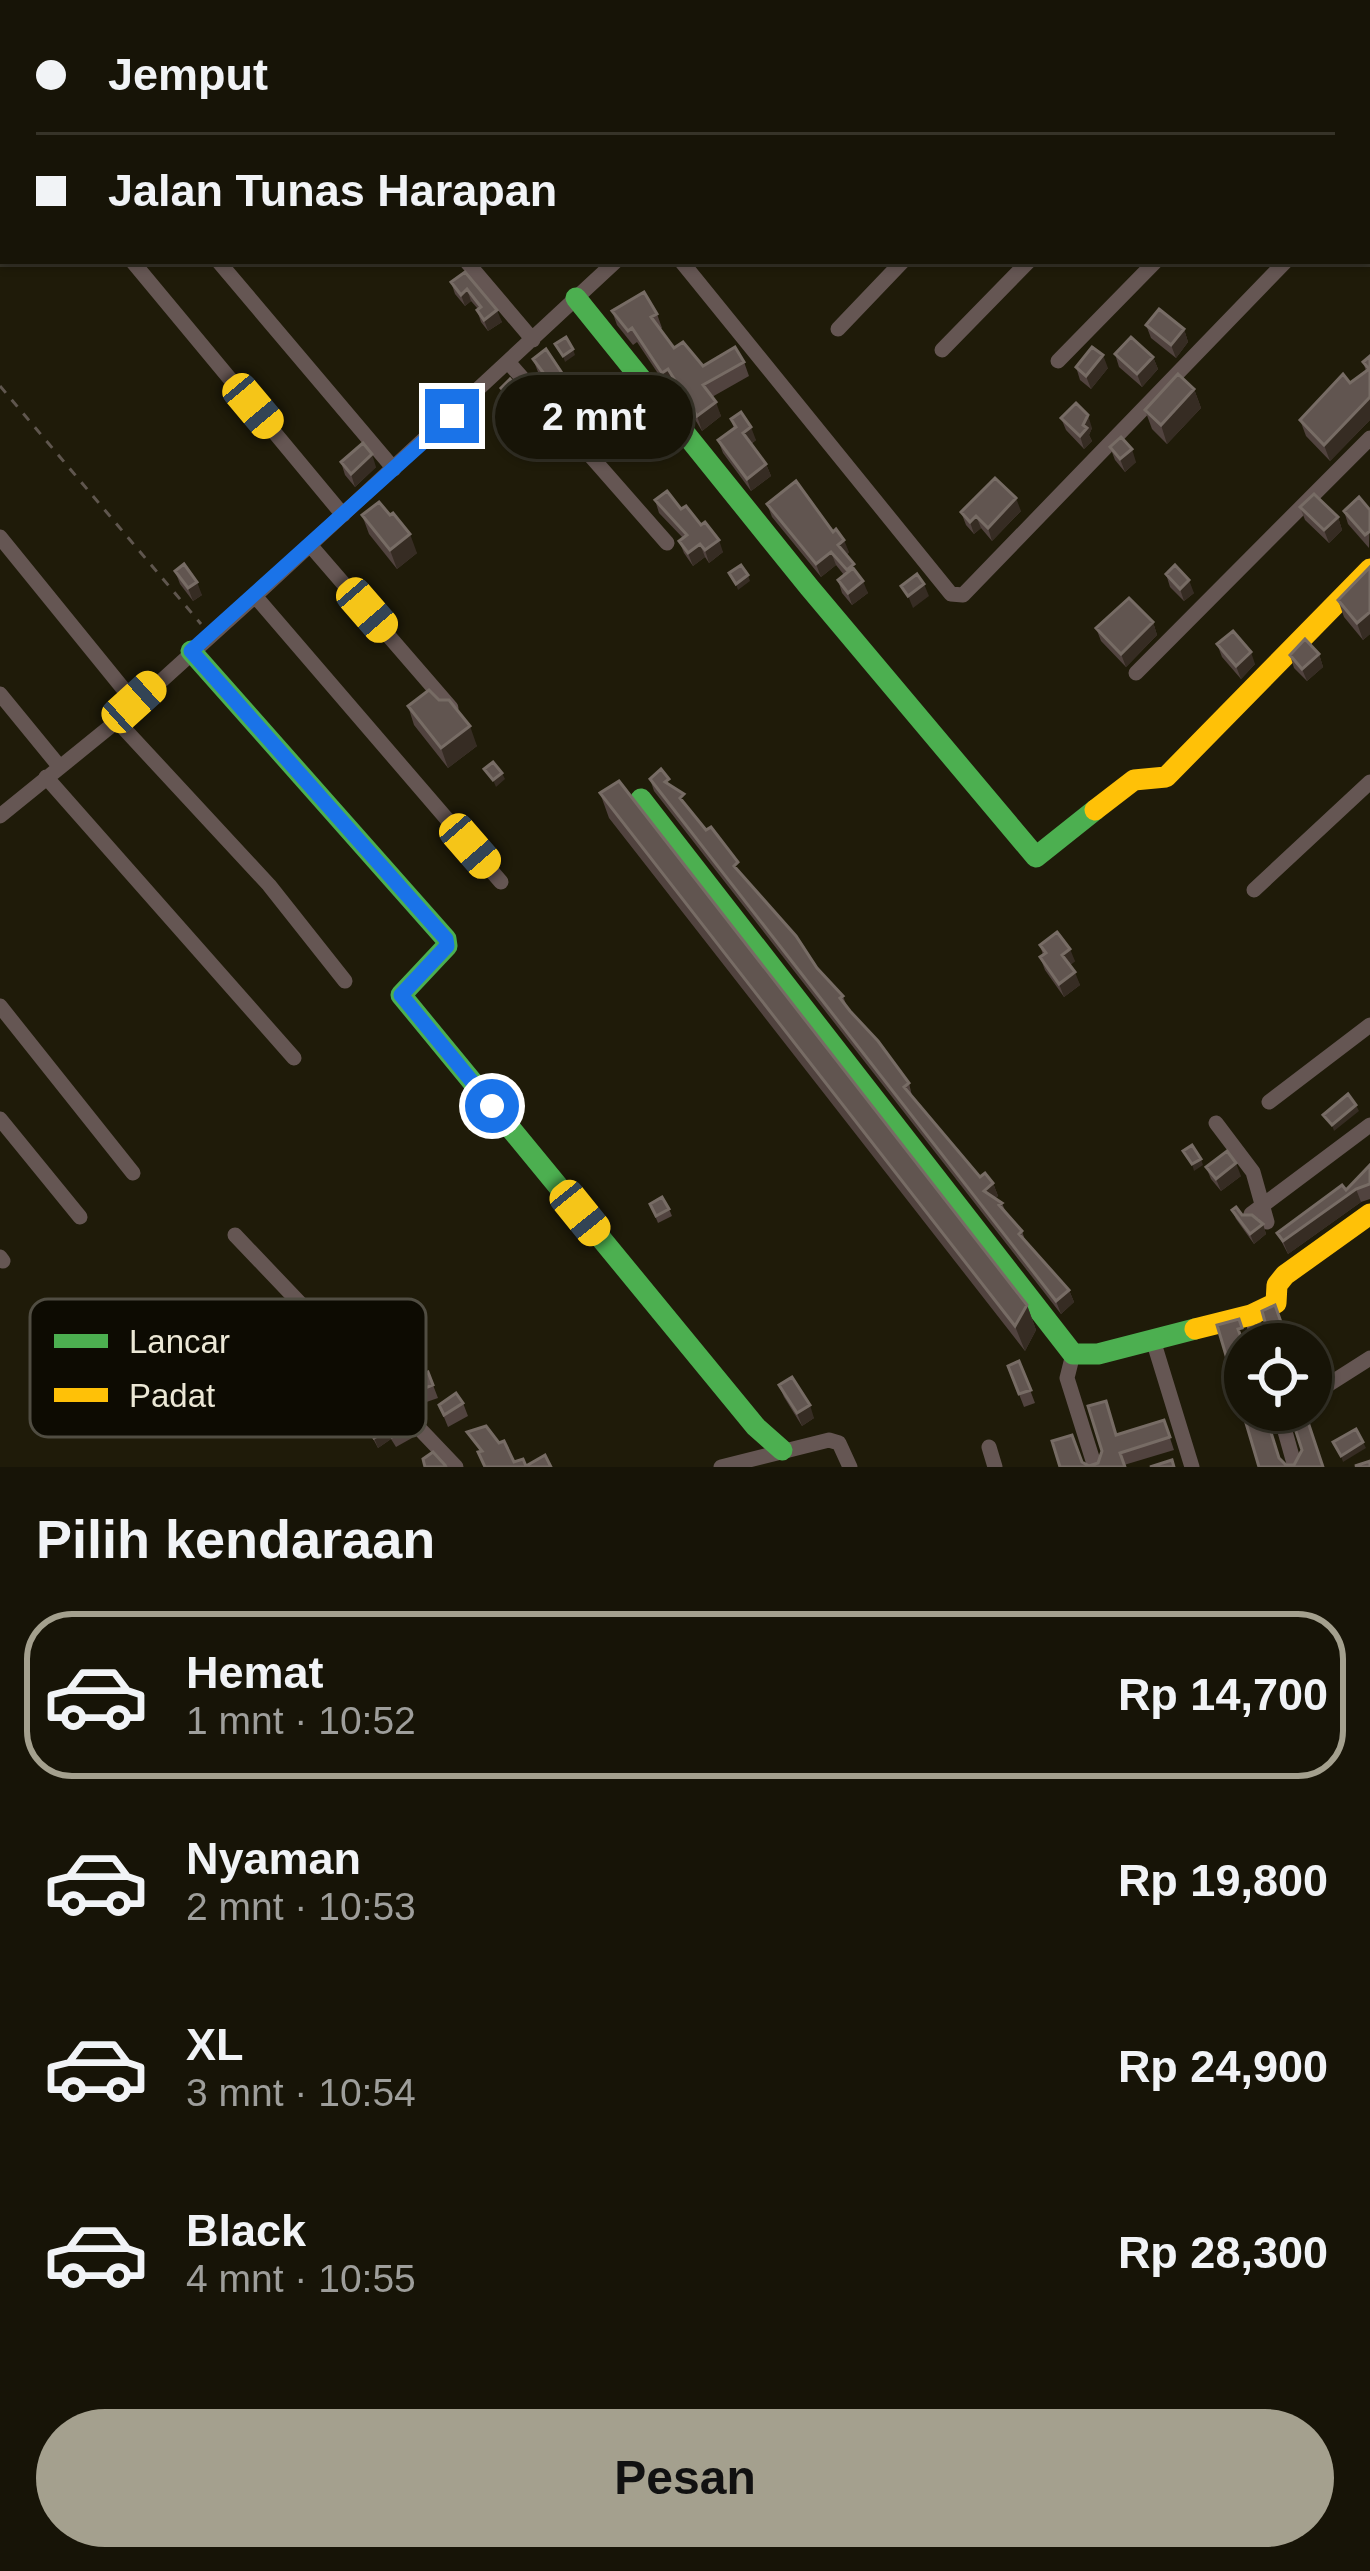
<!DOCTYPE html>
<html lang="id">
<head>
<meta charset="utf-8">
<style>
  :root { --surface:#171407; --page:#242115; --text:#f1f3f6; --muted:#9e9e9b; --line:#363328; --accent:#a4a08e }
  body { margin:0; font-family:Helvetica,sans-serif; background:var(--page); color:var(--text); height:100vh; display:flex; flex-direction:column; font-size:45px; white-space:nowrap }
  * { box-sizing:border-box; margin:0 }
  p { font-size:39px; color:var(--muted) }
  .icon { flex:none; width:66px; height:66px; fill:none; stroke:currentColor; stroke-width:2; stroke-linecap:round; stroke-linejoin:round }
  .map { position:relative; height:1467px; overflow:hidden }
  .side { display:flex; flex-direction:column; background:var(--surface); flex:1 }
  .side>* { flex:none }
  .top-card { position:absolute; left:0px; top:0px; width:1371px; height:264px; box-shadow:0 3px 9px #0004,0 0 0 3px var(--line); display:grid; align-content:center; height:264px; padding:0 36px; background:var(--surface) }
  .fabs { position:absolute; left:1224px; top:1323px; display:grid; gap:24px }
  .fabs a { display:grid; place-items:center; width:108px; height:108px; border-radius:50%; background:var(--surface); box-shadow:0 3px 9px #0004,0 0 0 3px var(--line); font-size:60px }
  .end { position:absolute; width:54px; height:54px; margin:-27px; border:15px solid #1a73e8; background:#fff; box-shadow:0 0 0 6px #fff }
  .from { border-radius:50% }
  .bubble { position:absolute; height:84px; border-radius:42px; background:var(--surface); box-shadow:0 3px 9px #0004,0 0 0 3px var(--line); font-size:39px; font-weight:800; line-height:84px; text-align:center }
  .car { position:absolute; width:36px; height:72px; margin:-36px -18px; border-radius:15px; box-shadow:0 0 9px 3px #0007; background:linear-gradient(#f5c518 24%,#345 0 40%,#f5c518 0 76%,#345 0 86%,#f5c518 0) }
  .top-card b { display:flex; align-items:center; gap:42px; height:114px; font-size:45px }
  .top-card b+b { border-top:3px solid var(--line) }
  .top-card i { width:30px; height:30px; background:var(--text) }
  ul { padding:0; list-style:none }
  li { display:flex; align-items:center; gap:36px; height:168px; margin:0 24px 18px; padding:0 12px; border:6px solid transparent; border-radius:48px }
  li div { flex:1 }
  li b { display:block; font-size:45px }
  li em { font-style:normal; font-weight:800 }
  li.on { border-color:var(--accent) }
  li>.icon { width:108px; height:108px; stroke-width:1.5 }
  h2 { padding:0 36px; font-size:54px; line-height:144px }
  .button { display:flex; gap:24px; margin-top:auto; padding:24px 36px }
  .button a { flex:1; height:138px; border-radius:72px; background:var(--accent); color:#111; font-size:48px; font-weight:800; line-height:138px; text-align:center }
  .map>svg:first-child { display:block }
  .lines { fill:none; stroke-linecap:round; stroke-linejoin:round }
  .path { stroke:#5f564e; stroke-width:3; stroke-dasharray:9 9; stroke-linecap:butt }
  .street { stroke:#655653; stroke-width:15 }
  .fast { stroke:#4caf50; stroke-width:21 }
  .slow { stroke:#ffc107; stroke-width:21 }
  .wall { fill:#51433f }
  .shaded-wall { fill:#362c23 }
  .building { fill:#615550; stroke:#776c65; stroke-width:3 }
  .route { stroke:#1a73e8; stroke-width:15 }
  .key { fill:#0d0b02; stroke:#504d42; stroke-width:3 }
  .key-label { font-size:33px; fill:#ece8d6 }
</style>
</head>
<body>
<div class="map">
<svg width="1370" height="1467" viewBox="0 0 1370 1467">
  <rect width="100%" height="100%" fill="#1f1b09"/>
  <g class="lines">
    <!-- path -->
    <path class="path" d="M0 386 201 624"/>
    <!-- street -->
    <path class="street" d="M100 0 102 3
      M199 0 201 3
      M496 0 499 3
      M0 3 3 6
      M768 3 771 0
      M841 3 844 0
      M1148 3 1151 0
      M1286 3 1289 0
      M1368 41 1370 39
      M0 103 3 106
      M1368 176 1370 174
      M132 261 343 515
      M218 261 394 469
      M466 261 533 340
      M681 261 951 594 963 595 1286 261
      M838 329 903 261
      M942 350 1029 261
      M1058 361 1156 261
      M509 363 667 543
      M0 537 134 702
      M310 545 451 708
      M255 596 501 882
      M1136 673 1370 438
      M0 694 59 766
      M117 721 269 885 345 981
      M46 777 294 1058
      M0 816 117 721 255 596 616 261
      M1254 890 1370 782
      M0 1006 133 1173
      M1269 1102 1370 1025
      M0 1119 80 1217
      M1216 1123 1253 1172 1267 1222
      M1251 1214 1370 1125
      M235 1235 456 1467
      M0 1257 3 1261
      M1251 1315 1260 1344
      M1153 1340 1192 1467
      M1073 1354 1067 1378 1095 1467
      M1312 1395 1370 1358
      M1279 1410 1295 1467
      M989 1447 995 1467
      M721 1467 829 1440 839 1443 850 1467"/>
    <!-- fast -->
    <path class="fast" d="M576 298 809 587 1036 857 1095 810
      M191 651 446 939 447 946 401 995 756 1427 782 1450
      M641 799 1073 1354H1098L1195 1329"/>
    <!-- slow -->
    <path class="slow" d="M1095 810 1134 780 1166 777 1370 569
      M1195 1329 1251 1315 1276 1303 1277 1285 1285 1275 1370 1214"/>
  </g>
  <!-- wall -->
  <path class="wall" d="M465 272 502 322 488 331 481 322 477 310 478 309 471 301 465 306 455 294 451 282Z
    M612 311 657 314 662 328 660 329 674 348 703 366 744 362 749 376 712 397 721 416 702 431 673 383 667 387 637 342 633 345 617 325Z
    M1146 325 1184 329 1188 342 1176 358 1151 338Z
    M1115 354 1153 357 1158 369 1142 387 1119 367Z
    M1370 356V420L1330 461 1306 436 1300 420 1366 371 1363 362Z
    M533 359 568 382 573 395 560 403 538 372Z
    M1076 367 1108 368 1091 389 1080 380Z
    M501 388 528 399 533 412 523 420 505 400Z
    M1194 389 1201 408 1167 444 1152 429 1145 410Z
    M1061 418 1092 428 1089 435 1092 441 1084 449 1066 430Z
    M731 419 756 440 751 444 766 464 771 476 751 491 723 453 718 440 734 429Z
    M1110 447 1136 462 1125 472 1115 460Z
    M341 462 376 467 355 487 345 475Z
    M655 500 681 509 723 552 709 563 705 557 693 566 684 553 679 541 683 538 659 513Z
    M767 504 849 552 846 555 868 593 852 605 842 593 838 580 844 575 836 565 821 577 772 517Z
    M1300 507 1338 517 1342 530 1329 543 1305 520Z
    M1370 510 1369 548 1348 524 1344 511Z
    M1021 511 992 541 981 528 974 534 966 525 961 512Z
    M362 515 417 553 397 569 369 534Z
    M1370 567V634L1363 640 1344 617 1338 600Z
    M175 571 202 595 193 601 180 584Z
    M1166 574 1194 593 1184 601 1170 587Z
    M1153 622 1157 635 1126 667 1101 641 1096 628Z
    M1217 644 1255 664 1241 679 1222 657Z
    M1319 654 1323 667 1307 681 1294 668 1290 655Z
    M439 700 477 746 448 768 414 725 408 706Z
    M650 779 672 787 817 968 843 996 847 1007 909 1083 912 1096 980 1177 993 1183 998 1196 995 1198 1002 1203 1006 1213 1022 1231 1025 1240 1069 1290 1074 1302 1061 1314 654 791Z
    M600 793 1027 1305 1036 1330 1025 1351 609 818Z
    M1040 945 1075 961 1070 965 1080 985 1064 997 1045 970 1040 957 1043 955Z
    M1370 1165V1199L1361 1202 1288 1254 1277 1233 1346 1190Z
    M1206 1167 1241 1176 1221 1191 1211 1179Z
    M650 1204 669 1209 672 1216 658 1223Z
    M1232 1210 1263 1224 1266 1234 1254 1244 1236 1219Z
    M1019 1361 1035 1403 1024 1407 1008 1366Z
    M428 1372 438 1398 415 1406 407 1394 402 1382Z
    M779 1385 814 1418 802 1426 784 1397Z
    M345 1391 380 1405 362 1420 350 1404Z
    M1106 1401 1117 1435 1164 1420 1174 1450 1124 1465 1125 1467H1060L1052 1441 1072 1435 1082 1462 1089 1466 1098 1463 1102 1451 1088 1406Z
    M463 1403 468 1416 448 1427 439 1405Z
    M392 1422 408 1428 412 1438 396 1447 391 1439 378 1448 368 1429Z"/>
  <!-- shaded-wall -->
  <path class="shaded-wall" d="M467 289 471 301 465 306 461 295Z
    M497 310 502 322 488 331 484 320Z
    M1184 329 1188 342 1176 358 1171 345Z
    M573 349 575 355 565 362 563 356Z
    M1103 355 1108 368 1091 389 1086 376Z
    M1153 357 1158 369 1142 387 1137 374Z
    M668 369 673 383 667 387 662 373Z
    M568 382 573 395 560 403 556 390Z
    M1194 389 1201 408 1167 444 1161 425Z
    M1370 397V420L1330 461 1324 445Z
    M528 399 533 412 523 420 519 408Z
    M716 402 721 416 702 431 697 416Z
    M1088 415 1092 428 1089 435 1092 441 1084 449 1080 436Z
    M751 427 756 440 747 446 743 433Z
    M1132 449 1136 462 1125 472 1120 459Z
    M372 454 376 467 355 487 351 474Z
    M766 464 771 476 751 491 747 479Z
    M1016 498 1021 511 992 541 988 528Z
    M976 516 981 528 974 534 970 522Z
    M1338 517 1342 530 1329 543 1324 530Z
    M410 534 417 553 397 569 390 550Z
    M719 540 723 552 709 563 705 550Z
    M844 540 849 552 843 557 838 545Z
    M700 544 705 557 693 566 688 553Z
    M831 552 836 565 821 577 816 564Z
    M748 575 750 581 738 590 736 584Z
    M1189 580 1194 593 1184 601 1180 589Z
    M863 581 868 593 852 605 848 593Z
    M197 582 202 595 193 601 188 588Z
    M924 584 929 596 913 608 908 596Z
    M1370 612V634L1363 640 1357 623Z
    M1153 622 1157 635 1126 667 1121 654Z
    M1251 652 1255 664 1241 679 1236 666Z
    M1319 654 1323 667 1307 681 1302 669Z
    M470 726 477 746 448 768 441 748Z
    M502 773 505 779 496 787 493 780Z
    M1070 949 1075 961 1067 968 1062 955Z
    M1075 972 1080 985 1064 997 1059 984Z
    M1356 1105 1359 1111 1334 1131 1332 1125Z
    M1201 1159 1203 1165 1194 1171 1192 1164Z
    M1236 1163 1241 1176 1221 1191 1216 1179Z
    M993 1183 998 1196 989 1204 984 1191Z
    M1356 1189 1361 1202 1288 1254 1283 1241Z
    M1263 1224 1266 1234 1254 1244 1250 1234Z
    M1069 1290 1074 1302 1061 1314 1056 1301Z
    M1027 1305 1036 1330 1025 1351 1015 1326Z
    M376 1392 380 1405 362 1420 357 1407Z
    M810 1405 814 1418 802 1426 797 1413Z
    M388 1430 391 1439 378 1448 374 1438Z
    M1363 1442 1366 1448 1343 1462 1341 1456Z"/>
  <!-- building -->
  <path class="building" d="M776 0H793L795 3H772Z
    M1368 97 1370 99V131L1368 129Z
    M465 272 497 310 484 320 477 310 481 307 467 289 461 295 451 282Z
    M644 292 657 314 651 317 674 348 683 342 703 366 735 347 744 362 703 385 716 402 697 416 668 369 662 373 632 328 628 331 612 311Z
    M1159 309 1184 329 1171 345 1146 325Z
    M566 337 573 349 563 356 555 344Z
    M1131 337 1153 357 1137 374 1115 354Z
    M1092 347 1103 355 1086 376 1076 367Z
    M546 349 568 382 556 390 533 359Z
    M1370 356V397L1324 445 1300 420 1343 374 1350 383 1369 369 1363 362Z
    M1178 374 1194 389 1161 425 1145 410Z
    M510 379 528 399 519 408 501 388Z
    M1076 403 1088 415 1083 425 1087 428 1080 436 1061 418Z
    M741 412 751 427 743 433 766 464 747 479 718 440 736 427 731 419Z
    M1121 437 1132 449 1120 459 1110 447Z
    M363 443 372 454 351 474 341 462Z
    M995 478 1016 498 988 528 976 516 970 522 961 512Z
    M796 481 833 532 836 529 844 540 838 545 854 564 847 570 831 552 816 564 767 504Z
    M667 491 681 509 686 506 701 525 705 522 719 540 705 550 700 544 688 553 679 541 687 535 655 500Z
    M1314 494 1338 517 1324 530 1300 507Z
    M1359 497 1370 510V531L1365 535 1344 511Z
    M379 502 390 515 393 513 410 534 390 550 362 515Z
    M184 564 197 582 188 588 175 571Z
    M741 565 748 575 736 584 729 573Z
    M1175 565 1189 580 1180 589 1166 574Z
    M1370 567V612L1357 623 1338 600Z
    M853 568 863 581 848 593 838 580Z
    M917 574 924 584 908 596 901 586Z
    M1129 598 1153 622 1121 654 1096 628Z
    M1233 631 1251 652 1236 666 1217 644Z
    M1305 639 1319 654 1302 669 1290 655Z
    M429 690 439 700H449L470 726 441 748 408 706Z
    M493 762 502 773 493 780 484 769Z
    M661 769 669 779 665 782 684 794 680 798 706 830 711 827 738 862 734 866 796 936 817 968 843 996 840 998 850 1011 878 1041 909 1083 904 1087 980 1177 985 1173 993 1183 984 1191 1002 1203 999 1205 1022 1231 1019 1234 1069 1290 1056 1301 650 779Z
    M619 781 1027 1305 1015 1326 600 793Z
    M1057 932 1070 949 1062 955 1075 972 1059 984 1040 957 1046 953 1040 945Z
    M1348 1094 1356 1105 1332 1125 1323 1115Z
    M1192 1145 1201 1159 1192 1164 1183 1151Z
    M1227 1151 1236 1163 1216 1179 1206 1167Z
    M1370 1165V1184L1356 1189 1283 1241 1277 1233 1342 1185 1346 1190Z
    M662 1197 669 1209 656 1216 650 1204Z
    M1236 1207 1242 1215H1252L1263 1224 1250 1234 1232 1210Z
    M1275 1305 1288 1342 1293 1340 1294 1344H1271L1262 1311Z
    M1239 1319 1242 1328 1238 1329 1245 1348V1410H1264L1279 1458 1286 1465H1294L1302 1450 1289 1410H1304L1323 1467H1259L1217 1325Z
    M1019 1361 1031 1390 1019 1394 1008 1366Z
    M428 1372 433 1385 410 1394 402 1382Z
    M792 1377 810 1405 797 1413 779 1385Z
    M456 1393 463 1403 444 1415 439 1405Z
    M1106 1401 1116 1435 1164 1420 1170 1437 1120 1453 1125 1467H1060L1052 1441 1072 1435 1082 1462 1089 1466 1098 1463 1102 1451 1088 1406Z
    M387 1417 392 1422 398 1418 408 1428 392 1437 388 1430 374 1438 368 1429Z
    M486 1426 499 1443 504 1441 514 1462 523 1459 526 1466 545 1455 551 1467H485L478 1452 482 1451 467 1432Z
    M1356 1429 1363 1442 1341 1456 1333 1442Z
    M433 1452 445 1465 446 1467H425L423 1459Z
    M1172 1460 1174 1467H1150Z
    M1370 1461V1467L1355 1466Z"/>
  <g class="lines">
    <!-- route -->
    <path class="route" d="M452 416 191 651 446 939 447 946 401 995 492 1106"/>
  </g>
  <!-- legend -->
  <rect x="30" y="1299" width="396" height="138" rx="18" class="key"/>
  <rect x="54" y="1334" width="54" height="14" fill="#4caf50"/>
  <rect x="54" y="1388" width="54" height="14" fill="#ffc107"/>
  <g class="key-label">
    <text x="129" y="1353">Lancar</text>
    <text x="129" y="1407">Padat</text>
  </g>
</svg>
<div class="fabs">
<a><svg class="icon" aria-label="locate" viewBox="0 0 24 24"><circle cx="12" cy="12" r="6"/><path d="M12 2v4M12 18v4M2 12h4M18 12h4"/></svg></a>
</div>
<i class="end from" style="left:492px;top:1106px"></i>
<i class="end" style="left:452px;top:416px"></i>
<div class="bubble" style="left:495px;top:375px;width:198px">2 mnt</div>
<i class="car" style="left:253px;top:406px;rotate:140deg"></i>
<i class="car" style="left:367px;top:610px;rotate:139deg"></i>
<i class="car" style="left:134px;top:702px;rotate:48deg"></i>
<i class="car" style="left:470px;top:846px;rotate:139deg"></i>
<i class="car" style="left:580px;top:1213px;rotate:141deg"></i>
<div class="top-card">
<b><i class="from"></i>Jemput</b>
<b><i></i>Jalan Tunas Harapan</b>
</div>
</div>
<section class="side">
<h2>Pilih kendaraan</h2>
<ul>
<li class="on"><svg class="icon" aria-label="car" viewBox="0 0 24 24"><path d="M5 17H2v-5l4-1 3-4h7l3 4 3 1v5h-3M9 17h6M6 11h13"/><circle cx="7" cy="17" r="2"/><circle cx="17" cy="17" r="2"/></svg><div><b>Hemat</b><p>1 mnt · 10:52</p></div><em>Rp 14,700</em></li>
<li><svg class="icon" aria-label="car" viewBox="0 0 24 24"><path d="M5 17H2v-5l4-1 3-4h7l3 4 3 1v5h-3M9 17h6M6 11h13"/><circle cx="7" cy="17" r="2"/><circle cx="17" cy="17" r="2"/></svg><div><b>Nyaman</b><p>2 mnt · 10:53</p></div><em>Rp 19,800</em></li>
<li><svg class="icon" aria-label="car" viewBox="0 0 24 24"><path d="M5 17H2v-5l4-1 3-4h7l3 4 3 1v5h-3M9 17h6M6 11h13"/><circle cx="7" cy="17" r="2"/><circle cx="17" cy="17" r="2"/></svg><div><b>XL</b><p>3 mnt · 10:54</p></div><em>Rp 24,900</em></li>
<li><svg class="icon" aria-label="car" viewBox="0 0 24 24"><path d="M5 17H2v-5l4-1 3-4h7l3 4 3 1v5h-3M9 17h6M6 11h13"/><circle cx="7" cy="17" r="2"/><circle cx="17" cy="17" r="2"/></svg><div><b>Black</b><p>4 mnt · 10:55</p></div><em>Rp 28,300</em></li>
</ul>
<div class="button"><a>Pesan</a></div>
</section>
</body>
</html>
